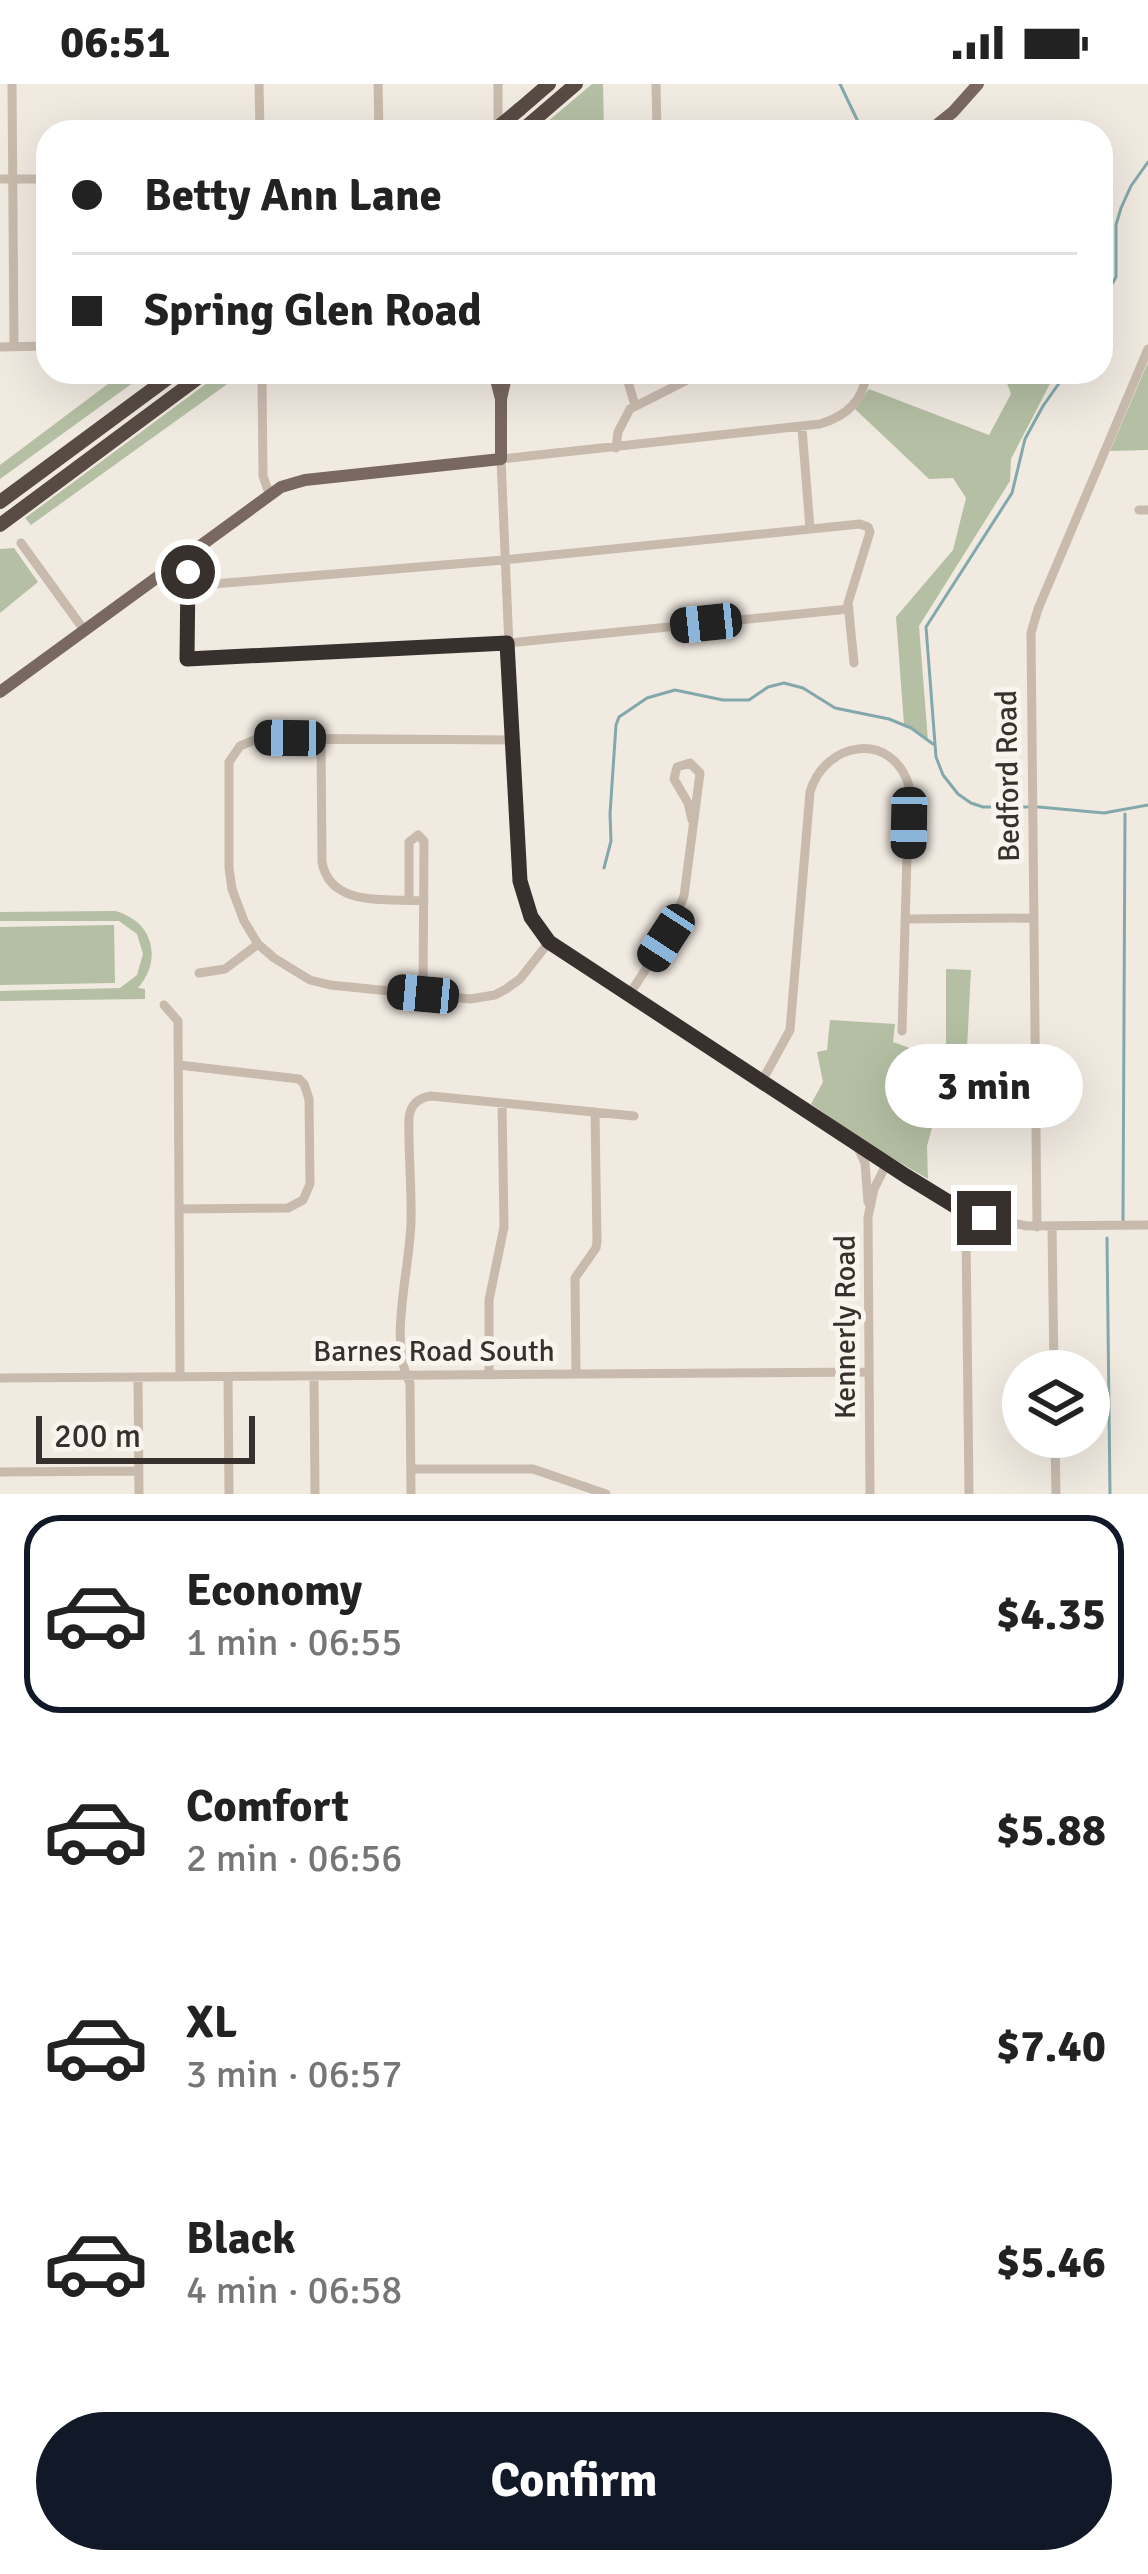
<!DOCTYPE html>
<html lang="en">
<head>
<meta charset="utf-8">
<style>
  :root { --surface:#fff; --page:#f6f6f6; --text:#222; --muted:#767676; --line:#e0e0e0; --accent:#111827 }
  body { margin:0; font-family:Signika,sans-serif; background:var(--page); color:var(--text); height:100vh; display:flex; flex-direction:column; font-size:45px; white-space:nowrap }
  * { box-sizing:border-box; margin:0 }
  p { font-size:39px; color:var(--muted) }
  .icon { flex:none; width:66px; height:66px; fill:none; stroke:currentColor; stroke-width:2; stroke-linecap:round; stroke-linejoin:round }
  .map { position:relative; height:1410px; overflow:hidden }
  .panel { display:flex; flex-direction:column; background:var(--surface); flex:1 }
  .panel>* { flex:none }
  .guide { position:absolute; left:36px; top:36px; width:1077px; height:264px; border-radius:36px; box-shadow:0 12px 48px #0002; display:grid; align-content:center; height:264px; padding:0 36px; background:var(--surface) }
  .controls { position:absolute; left:1002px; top:1266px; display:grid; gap:24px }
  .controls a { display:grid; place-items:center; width:108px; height:108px; border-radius:50%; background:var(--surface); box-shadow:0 12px 48px #0002; font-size:60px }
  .scale { position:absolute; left:36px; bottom:30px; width:219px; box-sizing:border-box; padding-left:12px; border:6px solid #38302c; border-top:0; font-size:33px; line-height:42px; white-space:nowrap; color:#38302c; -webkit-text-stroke:9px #f9f4ed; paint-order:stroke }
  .end { position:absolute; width:54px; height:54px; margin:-27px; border:15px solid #38302c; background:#fff; box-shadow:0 0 0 6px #fff }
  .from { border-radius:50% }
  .bubble { position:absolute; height:84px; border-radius:42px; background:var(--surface); box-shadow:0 12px 48px #0002; font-size:39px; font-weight:700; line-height:84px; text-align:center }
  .car { position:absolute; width:36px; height:72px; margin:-36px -18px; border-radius:15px; box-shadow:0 0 9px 3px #0007; background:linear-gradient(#222 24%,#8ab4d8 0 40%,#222 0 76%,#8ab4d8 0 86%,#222 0) }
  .guide b { display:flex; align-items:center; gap:42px; height:114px; font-size:45px }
  .guide b+b { border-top:3px solid var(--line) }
  .guide i { width:30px; height:30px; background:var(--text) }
  ul { padding:21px 0 0; list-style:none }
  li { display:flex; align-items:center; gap:36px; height:198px; margin:0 24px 18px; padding:0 12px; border:6px solid transparent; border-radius:36px }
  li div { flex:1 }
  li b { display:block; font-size:45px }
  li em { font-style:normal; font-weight:700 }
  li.active { border-color:var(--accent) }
  li>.icon { width:108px; height:108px; stroke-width:1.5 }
  .button { display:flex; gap:24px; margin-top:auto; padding:24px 36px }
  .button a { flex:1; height:138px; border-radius:72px; background:var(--accent); color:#fff; font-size:48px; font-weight:700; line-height:138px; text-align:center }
  .status { display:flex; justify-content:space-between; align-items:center; height:84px; padding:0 60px; background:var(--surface); direction:ltr }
  .status svg { height:33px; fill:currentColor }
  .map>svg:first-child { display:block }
  .green { fill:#b4bfa3 }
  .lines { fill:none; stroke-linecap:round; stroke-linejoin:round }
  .stream { stroke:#83a8ab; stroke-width:3 }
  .minor { stroke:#c8bbae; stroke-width:9 }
  .major { stroke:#78685f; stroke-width:12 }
  .highway { stroke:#574b44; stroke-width:14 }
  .highway-bridge { stroke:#574b44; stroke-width:14 }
  .route { stroke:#38302c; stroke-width:15 }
  .labels { text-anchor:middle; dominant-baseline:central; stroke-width:10; stroke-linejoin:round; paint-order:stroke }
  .street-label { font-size:30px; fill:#38302c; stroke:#f9f4ed }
</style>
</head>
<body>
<div class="status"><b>06:51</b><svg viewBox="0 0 49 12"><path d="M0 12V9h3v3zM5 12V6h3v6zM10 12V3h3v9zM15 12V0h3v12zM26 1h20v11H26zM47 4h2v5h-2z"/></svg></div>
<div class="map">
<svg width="1148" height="1410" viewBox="0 0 1148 1410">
  <rect width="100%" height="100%" fill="#f1eae1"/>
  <!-- green -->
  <path class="green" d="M592 0H603L604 48 539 45Z
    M1148 278V366L1110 367Z
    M124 288H148L0 395V381Z
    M222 288H244L31 441 25 434Z
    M1003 288H1059L1053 294 1011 375 1010 397 919 542 928 657 904 640 896 533 953 466 966 414 953 394 929 395 855 325 869 305 989 351 1011 310Z
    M14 464 38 498 0 529V465Z
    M115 827C153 837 163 875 138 904L145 905V915L0 917V907L120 904 137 891 143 870 137 850 119 837H0V828Z
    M114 841 115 899 0 901V843Z
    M946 885 971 886 965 1003 938 1022 927 1062 928 1095 868 1060 811 1020 823 998 817 968 827 966 830 936 895 940 893 958 946 977Z"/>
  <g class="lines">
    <!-- stream -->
    <path class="stream" d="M840 0 863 48
      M1101 219 1116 193V141L1121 124 1131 102 1148 78
      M1067 288 1043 322 1025 355 1012 409 926 543 936 673 943 691 958 710 971 719 983 723H1039L1104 729 1148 721
      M604 784 611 757 610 730 616 641 619 633 647 614 675 606 723 616H749L768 603 784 599 803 604 835 624 889 635 911 644 933 660
      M1123 1136 1125 730
      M1107 1154 1110 1410"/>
    <!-- minor -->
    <path class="minor" d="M12 0 14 262
      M259 0 260 48
      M378 0 379 48
      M498 0V43
      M656 0 657 48
      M0 95H48
      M0 263 48 262
      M625 288 635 321
      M867 288C863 317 847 332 820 340L501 375 519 797C524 825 536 847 558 866L968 1130 1027 1142 1148 1141
      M262 294 263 392 269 409
      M802 344 810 445
      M616 364 618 348 630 325 703 288
      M1139 426H1148
      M21 459 84 546
      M181 474C197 502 188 544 187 575L499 560 849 525
      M189 502 504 476 860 440 868 443 870 448 848 519 854 579
      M321 655 322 778C330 824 388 814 424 817
      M512 656 259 654 240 662 229 678V784L232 805 244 837 258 860 274 874 310 896 330 901 470 915 495 911 506 905 520 895 549 858
      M409 816V758L418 751 424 757 423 910
      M905 835 1033 834
      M199 889 225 885 258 860
      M629 911 666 854 684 812 700 689 690 679 677 683 674 695 688 719 692 736
      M164 921 178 937 180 1293
      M179 981 299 995 304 1000 309 1015 310 1100 303 1116 288 1124 179 1125
      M762 997 790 946 810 708C825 657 892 646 909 702L902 947
      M858 1064 865 1079 868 1118
      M968 1130 966 1148 969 1410
      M1037 1143 1031 549 1038 525 1148 265
      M1052 1143 1054 1287
      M576 1290 575 1194 596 1164 597 1157 595 1028
      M489 1291V1216L504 1143 502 1019
      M314 1292 315 1410
      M138 1293 139 1410
      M228 1293 229 1410
      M0 1294 869 1288
      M1055 1353 1056 1410
      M411 1385H533L606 1410
      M0 1388 139 1387
      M411 1410 410 1299C388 1259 410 1184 411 1138 412 1103 408 1068 409 1033 411 1020 418 1014 431 1012L634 1032
      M870 1410 868 1133 874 1105 887 1079"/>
    <!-- major -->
    <path class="major" d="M928 48 953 28 978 0
      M494 288 501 315
      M0 608 281 403 305 396 501 375V315L507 288"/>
    <!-- highway -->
    <path class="highway" d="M520 25 549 0
      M520 48 576 0
      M0 418 176 288
      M0 441 206 288"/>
    <!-- highway-bridge -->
    <path class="highway-bridge" d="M492 48 520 25"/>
  </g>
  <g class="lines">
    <!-- route -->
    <path class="route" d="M188 488 187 575 507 559 520 797 531 833 549 858 906 1092 968 1130 984 1134"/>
  </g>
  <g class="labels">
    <!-- street labels -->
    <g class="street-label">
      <text transform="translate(1008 692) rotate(-91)">Bedford Road</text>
      <text transform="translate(845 1243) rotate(-90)">Kennerly Road</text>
      <text x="434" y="1267">Barnes Road South</text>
    </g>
  </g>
</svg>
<div class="controls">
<a><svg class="icon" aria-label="layers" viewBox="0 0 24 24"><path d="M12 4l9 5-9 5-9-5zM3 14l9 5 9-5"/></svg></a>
</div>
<div class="scale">200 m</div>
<i class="end from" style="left:188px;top:488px"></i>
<i class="end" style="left:984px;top:1134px"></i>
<div class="bubble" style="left:885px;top:960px;width:198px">3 min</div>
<i class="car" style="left:706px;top:539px;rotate:264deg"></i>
<i class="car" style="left:290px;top:654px;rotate:271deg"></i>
<i class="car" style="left:909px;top:739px;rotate:181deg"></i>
<i class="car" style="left:666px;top:854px;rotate:213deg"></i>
<i class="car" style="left:423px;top:910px;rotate:275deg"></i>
<div class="guide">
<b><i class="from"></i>Betty Ann Lane</b>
<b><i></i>Spring Glen Road</b>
</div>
</div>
<section class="panel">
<ul>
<li class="active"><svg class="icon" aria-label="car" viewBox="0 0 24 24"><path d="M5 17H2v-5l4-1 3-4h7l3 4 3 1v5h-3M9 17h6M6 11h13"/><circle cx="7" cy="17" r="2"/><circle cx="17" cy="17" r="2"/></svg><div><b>Economy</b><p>1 min · 06:55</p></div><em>$4.35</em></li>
<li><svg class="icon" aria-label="car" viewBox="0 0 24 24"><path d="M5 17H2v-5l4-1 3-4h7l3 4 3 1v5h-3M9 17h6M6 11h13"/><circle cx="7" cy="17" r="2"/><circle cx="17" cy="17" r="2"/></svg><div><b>Comfort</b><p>2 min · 06:56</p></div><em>$5.88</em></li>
<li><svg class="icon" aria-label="car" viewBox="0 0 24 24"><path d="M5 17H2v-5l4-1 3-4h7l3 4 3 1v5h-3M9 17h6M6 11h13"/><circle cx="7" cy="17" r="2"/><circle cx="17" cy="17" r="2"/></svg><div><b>XL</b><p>3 min · 06:57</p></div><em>$7.40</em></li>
<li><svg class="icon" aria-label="car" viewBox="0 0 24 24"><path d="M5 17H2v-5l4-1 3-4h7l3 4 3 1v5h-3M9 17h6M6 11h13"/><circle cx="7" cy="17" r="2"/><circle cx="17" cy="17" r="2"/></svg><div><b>Black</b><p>4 min · 06:58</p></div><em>$5.46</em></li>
</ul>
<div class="button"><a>Confirm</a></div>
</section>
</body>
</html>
